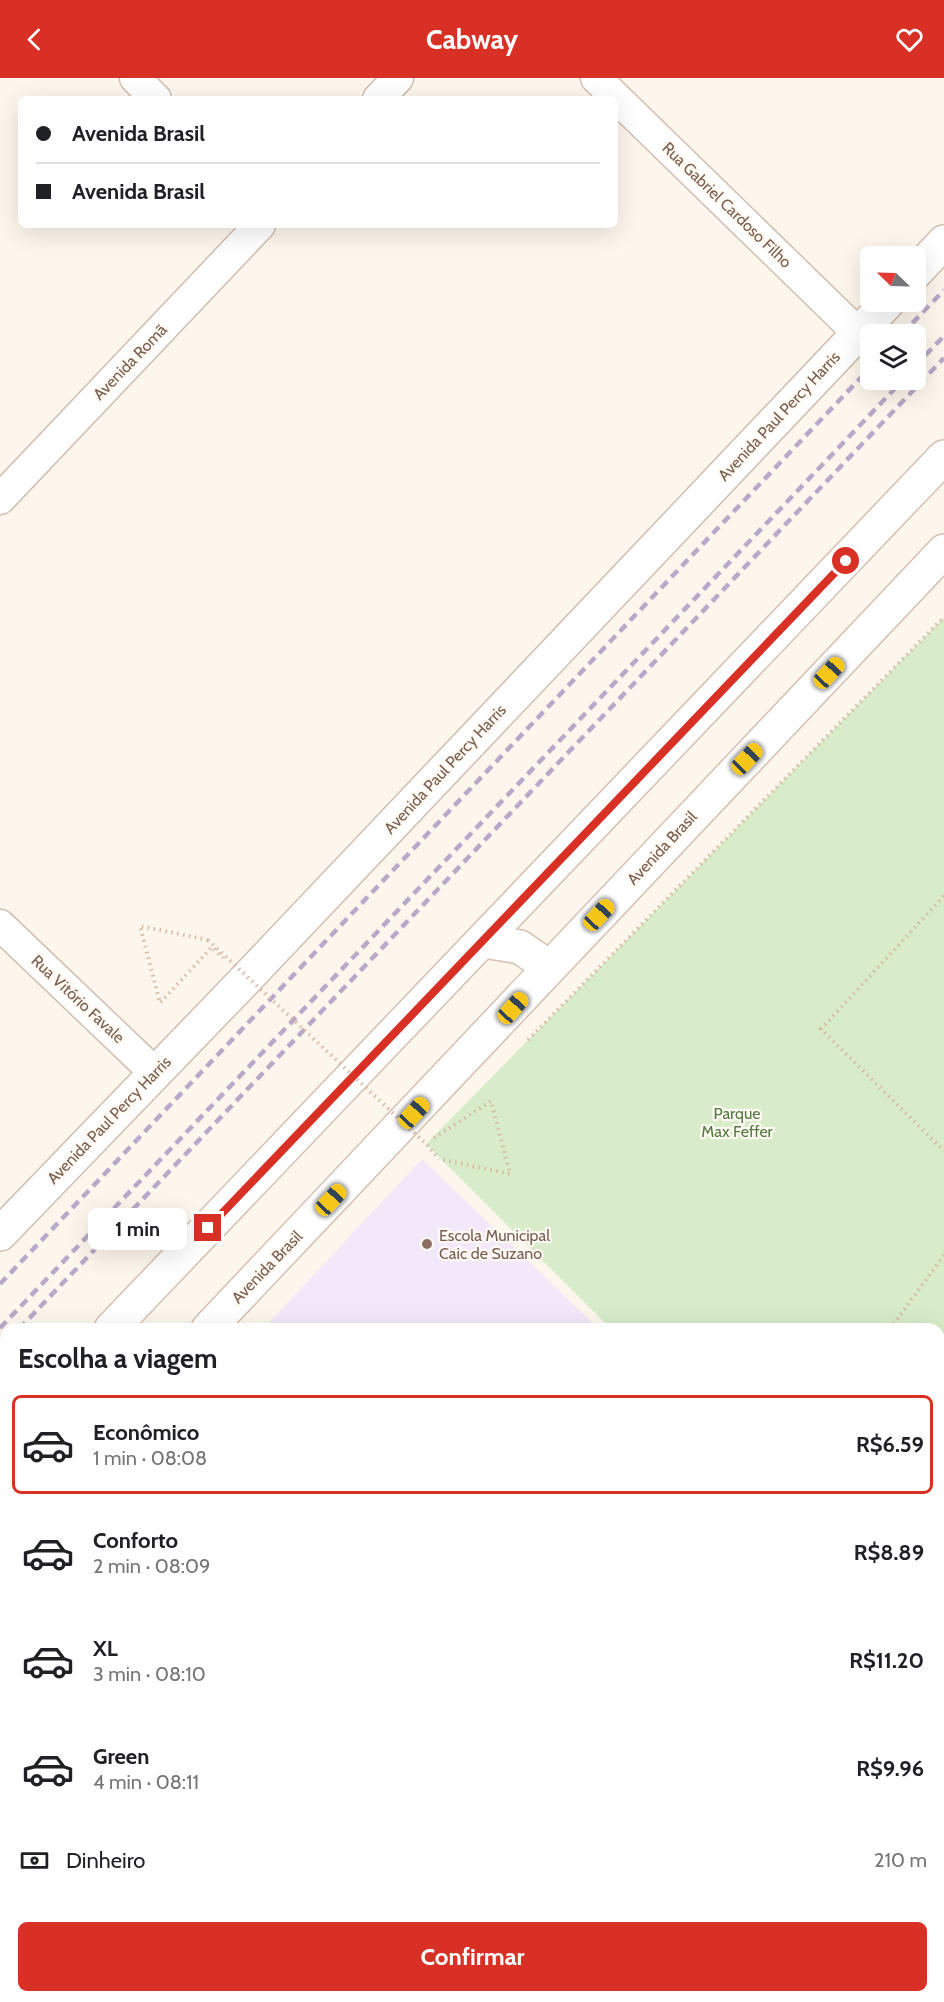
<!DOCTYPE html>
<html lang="pt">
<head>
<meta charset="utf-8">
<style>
  :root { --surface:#fff; --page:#f6f6f6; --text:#202124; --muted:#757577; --line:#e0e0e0; --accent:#d93025 }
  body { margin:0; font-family:Cabin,sans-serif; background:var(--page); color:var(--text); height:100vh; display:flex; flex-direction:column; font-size:22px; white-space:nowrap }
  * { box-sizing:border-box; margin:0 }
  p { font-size:20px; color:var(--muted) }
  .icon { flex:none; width:33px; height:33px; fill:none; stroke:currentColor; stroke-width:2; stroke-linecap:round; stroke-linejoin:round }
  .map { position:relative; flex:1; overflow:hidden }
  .details { position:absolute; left:0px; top:1245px; width:945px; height:680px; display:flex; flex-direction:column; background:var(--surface); border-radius:18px 18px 0 0; box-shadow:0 6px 24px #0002 }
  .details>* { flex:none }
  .banner { position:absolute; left:18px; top:18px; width:600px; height:132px; border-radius:9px; box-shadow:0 6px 24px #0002; display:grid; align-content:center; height:132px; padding:0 18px; background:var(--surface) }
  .needle { width:39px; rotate:293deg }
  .buttons { position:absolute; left:860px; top:168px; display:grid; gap:12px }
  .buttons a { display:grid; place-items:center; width:66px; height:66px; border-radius:9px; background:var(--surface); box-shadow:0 6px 24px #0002; font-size:30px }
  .end { position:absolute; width:27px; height:27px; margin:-14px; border:8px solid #d93025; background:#fff; box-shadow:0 0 0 3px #fff }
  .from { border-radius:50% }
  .bubble { position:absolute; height:42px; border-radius:9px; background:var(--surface); box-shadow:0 6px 24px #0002; font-size:20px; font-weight:700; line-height:42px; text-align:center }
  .car { position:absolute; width:18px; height:36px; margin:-18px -9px; border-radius:8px; box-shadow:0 0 4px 2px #0007; background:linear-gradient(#f5c518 24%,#345 0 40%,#f5c518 0 76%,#345 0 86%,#f5c518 0) }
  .banner b { display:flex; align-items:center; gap:21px; height:57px; font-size:22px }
  .banner b+b { border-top:2px solid var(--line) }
  .banner i { width:15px; height:15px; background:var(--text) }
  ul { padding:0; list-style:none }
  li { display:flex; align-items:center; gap:18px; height:99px; margin:0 12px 9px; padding:0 6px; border:3px solid transparent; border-radius:9px }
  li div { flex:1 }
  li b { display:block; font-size:22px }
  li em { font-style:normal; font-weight:700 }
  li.current { border-color:var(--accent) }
  li>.icon { width:54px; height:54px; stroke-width:1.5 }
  h2 { padding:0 18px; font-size:27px; line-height:72px }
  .pay { display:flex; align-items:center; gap:15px; height:66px; padding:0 18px; font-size:22px }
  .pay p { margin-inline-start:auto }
  .cta { display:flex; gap:12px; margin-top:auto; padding:12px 18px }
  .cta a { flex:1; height:69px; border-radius:9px; background:var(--accent); color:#fff; font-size:24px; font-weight:700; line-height:69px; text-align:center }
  header { display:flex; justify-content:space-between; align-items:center; height:78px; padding:0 18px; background:var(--accent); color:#fff; font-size:27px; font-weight:700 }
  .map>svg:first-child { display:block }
  .education { fill:#f3e8fa }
  .green { fill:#d8ecc9 }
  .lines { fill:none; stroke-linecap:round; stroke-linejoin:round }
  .minor-casing { stroke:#d1beb0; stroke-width:33 }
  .tertiary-casing { stroke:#d1beb0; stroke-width:36 }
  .secondary-casing { stroke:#d6c0b0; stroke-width:36 }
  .path { stroke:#d9b8a5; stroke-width:4; stroke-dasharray:1.5 4.5; stroke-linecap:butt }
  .minor { stroke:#fff; stroke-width:30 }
  .tertiary { stroke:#fff; stroke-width:33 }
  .secondary { stroke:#fff; stroke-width:33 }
  .rail { stroke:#b9a8c9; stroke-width:4.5; stroke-dasharray:9 6; stroke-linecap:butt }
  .path-bridge { stroke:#d9b8a5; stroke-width:4; stroke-dasharray:1.5 4.5; stroke-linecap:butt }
  .route { stroke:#d93025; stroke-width:8 }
  .education-dot { fill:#8d6e63; stroke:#fffaf3; stroke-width:2 }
  .labels { text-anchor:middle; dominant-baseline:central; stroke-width:4.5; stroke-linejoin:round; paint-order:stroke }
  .street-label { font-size:16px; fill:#7a5c4d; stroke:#fffaf3 }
  .park-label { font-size:16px; fill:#537a41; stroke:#fffaf3 }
  .education-label { font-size:16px; fill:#785e54; stroke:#fffaf3; text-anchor:start }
</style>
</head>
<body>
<header><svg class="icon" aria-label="back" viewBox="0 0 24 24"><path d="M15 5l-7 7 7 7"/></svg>Cabway<svg class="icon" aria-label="heart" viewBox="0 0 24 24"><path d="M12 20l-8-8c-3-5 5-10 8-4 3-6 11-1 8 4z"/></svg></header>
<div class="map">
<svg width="944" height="1924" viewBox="0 0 944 1924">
  <rect width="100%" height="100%" fill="#fdf6ec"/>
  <!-- education -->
  <path class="education" d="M422 1081 599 1251H263Z"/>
  <!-- green -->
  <path class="green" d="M944 539V1584L939 1579V1251H611L426 1066Z
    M944 1787V1924H817L822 1918H939V1793Z"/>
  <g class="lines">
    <defs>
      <path id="minor" d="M135 0 156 21
        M596 0 858 255
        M378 21 398 0
        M0 421 260 147
        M0 847 155 995
        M0 1684H6
        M644 1918 649 1924
        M180 1924 185 1918"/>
      <path id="tertiary" d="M915 195 944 164
        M0 1156 246 901 888 224"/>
      <path id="secondary" d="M484 863 520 869 549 889
        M111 1251 944 379
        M208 1251 944 473
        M0 1368 6 1361
        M0 1472 6 1465"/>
    </defs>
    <!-- minor casing -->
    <use href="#minor" class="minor-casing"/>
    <!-- tertiary casing -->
    <use href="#tertiary" class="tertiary-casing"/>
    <!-- secondary casing -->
    <use href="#secondary" class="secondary-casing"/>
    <!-- path -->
    <path class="path" d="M944 818 821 951 944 1073
      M208 862 140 848 160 925 212 869 223 880
      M528 962 944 539
      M434 1060 491 1023 510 1096 439 1081
      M890 1251 944 1177
      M939 1524 944 1529"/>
    <!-- minor -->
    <use href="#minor" class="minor"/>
    <!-- tertiary -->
    <use href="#tertiary" class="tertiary"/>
    <!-- secondary -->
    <use href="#secondary" class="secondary"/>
    <!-- rail -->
    <path class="rail" d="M902 256 944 212
      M915 288 944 258
      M0 1206 870 290
      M0 1250 903 302
      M19 1251 944 280
      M0 1271 6 1265"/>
    <!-- path-bridge -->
    <path class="path-bridge" d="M208 862 426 1066 439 1081"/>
  </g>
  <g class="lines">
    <!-- route -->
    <path class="route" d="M208 1150 846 483"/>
  </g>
  <!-- markers -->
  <circle class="education-dot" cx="427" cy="1166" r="6"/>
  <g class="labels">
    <!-- street labels -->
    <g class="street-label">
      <text transform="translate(727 127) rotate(44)">Rua Gabriel Cardoso Filho</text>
      <text transform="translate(130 284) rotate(-46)">Avenida Romã</text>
      <text transform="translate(779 338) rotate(-47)">Avenida Paul Percy Harris</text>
      <text transform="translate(445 691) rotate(-47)">Avenida Paul Percy Harris</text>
      <text transform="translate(662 770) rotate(-47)">Avenida Brasil</text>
      <text transform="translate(78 921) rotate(43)">Rua Vitório Favale</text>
      <text transform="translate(109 1042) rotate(-46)">Avenida Paul Percy Harris</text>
      <text transform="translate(267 1189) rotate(-46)">Avenida Brasil</text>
    </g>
    <!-- park labels -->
    <g class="park-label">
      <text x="737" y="1035">Parque<tspan x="737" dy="18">Max Feffer</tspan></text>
    </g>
    <!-- education labels -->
    <g class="education-label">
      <text x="439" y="1157">Escola Municipal<tspan x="439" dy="18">Caic de Suzano</tspan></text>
    </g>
  </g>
</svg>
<div class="buttons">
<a><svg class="needle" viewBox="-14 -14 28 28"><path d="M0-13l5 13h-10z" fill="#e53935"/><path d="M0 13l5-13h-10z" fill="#757577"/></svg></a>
<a><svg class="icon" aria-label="layers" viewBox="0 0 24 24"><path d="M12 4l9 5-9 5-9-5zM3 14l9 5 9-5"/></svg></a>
</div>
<i class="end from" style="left:846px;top:483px"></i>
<i class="end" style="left:208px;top:1150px"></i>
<div class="bubble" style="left:88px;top:1130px;width:99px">1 min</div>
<i class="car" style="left:829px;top:595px;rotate:43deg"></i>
<i class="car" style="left:747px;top:681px;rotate:44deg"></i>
<i class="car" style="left:599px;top:837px;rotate:43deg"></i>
<i class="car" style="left:513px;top:930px;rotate:42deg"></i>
<i class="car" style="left:414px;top:1035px;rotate:43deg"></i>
<i class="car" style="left:331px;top:1122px;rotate:43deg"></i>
<div class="banner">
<b><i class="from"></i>Avenida Brasil</b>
<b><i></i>Avenida Brasil</b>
</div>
<section class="details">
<h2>Escolha a viagem</h2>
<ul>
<li class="current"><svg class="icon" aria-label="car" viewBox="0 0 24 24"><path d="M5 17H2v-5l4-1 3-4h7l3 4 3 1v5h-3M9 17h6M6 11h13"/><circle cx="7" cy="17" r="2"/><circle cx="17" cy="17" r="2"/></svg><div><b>Econômico</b><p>1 min · 08:08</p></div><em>R$6.59</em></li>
<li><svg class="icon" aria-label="car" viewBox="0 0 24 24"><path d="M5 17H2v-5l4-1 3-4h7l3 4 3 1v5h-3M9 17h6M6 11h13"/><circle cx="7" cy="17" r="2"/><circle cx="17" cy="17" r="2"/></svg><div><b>Conforto</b><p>2 min · 08:09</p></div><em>R$8.89</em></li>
<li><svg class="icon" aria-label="car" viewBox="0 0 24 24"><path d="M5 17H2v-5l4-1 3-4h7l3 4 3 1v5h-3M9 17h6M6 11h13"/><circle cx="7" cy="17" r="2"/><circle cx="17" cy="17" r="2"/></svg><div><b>XL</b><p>3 min · 08:10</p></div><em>R$11.20</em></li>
<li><svg class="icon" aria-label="car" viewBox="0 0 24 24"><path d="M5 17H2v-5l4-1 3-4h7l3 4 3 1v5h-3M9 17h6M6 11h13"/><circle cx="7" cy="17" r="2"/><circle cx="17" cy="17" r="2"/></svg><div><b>Green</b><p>4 min · 08:11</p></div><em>R$9.96</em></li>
</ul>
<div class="pay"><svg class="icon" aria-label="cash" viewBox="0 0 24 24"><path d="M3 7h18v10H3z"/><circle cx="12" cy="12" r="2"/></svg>Dinheiro<p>210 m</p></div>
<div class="cta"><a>Confirmar</a></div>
</section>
</div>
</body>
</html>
